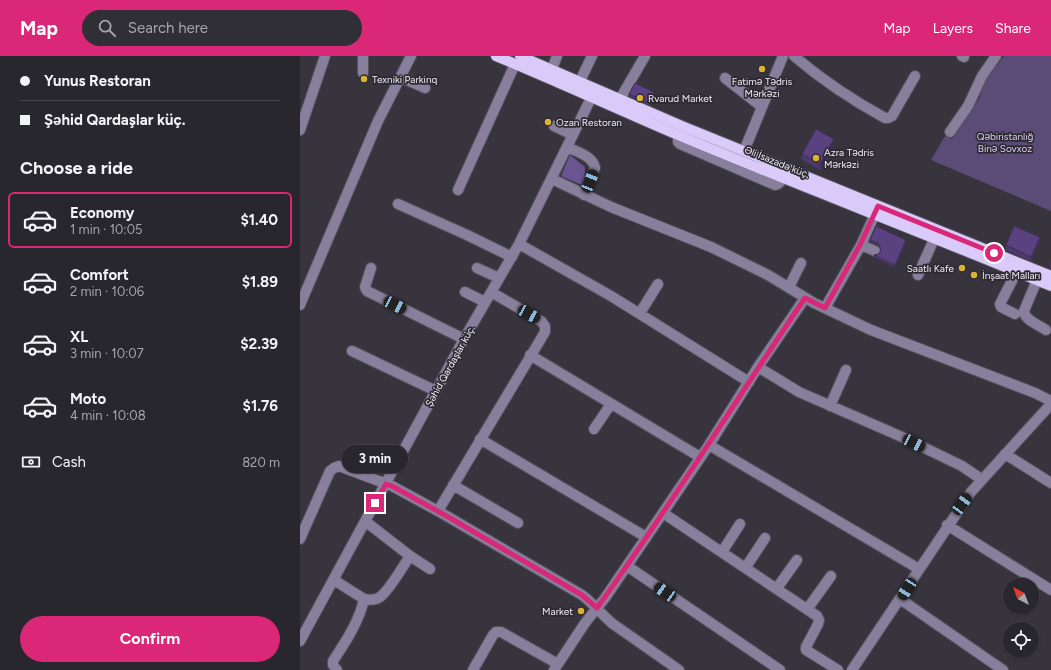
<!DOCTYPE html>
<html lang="en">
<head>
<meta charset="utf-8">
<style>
  :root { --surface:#29272e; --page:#312f36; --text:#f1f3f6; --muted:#a5a5aa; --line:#45444a; --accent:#db2777 }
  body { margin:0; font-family:Figtree,sans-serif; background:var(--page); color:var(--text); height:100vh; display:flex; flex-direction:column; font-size:15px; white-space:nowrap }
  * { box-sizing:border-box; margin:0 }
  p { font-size:13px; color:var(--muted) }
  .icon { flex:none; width:22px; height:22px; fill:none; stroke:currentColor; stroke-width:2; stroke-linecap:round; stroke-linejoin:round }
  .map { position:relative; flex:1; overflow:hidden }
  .drawer { display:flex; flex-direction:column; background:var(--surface); width:300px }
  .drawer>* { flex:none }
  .top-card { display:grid; align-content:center; height:88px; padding:0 20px; background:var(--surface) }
  .needle { width:26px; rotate:318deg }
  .controls { position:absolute; left:703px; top:522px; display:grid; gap:8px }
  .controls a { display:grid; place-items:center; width:36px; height:36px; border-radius:50%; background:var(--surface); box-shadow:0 1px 3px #0004,0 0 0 1px var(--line); font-size:20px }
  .end { position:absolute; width:18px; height:18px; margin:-9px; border:5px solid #db2777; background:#fff; box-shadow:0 0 0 2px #fff }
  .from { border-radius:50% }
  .bubble { position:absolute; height:28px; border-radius:14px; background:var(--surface); box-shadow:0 1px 3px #0004,0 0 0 1px var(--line); font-size:13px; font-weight:700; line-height:28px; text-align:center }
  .car { position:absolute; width:12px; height:24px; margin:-12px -6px; border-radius:5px; box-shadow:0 0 3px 1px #0007; background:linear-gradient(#222 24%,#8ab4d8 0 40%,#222 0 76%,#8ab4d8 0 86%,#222 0) }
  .top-card b { display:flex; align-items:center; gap:14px; height:38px; font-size:15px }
  .top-card b+b { border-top:1px solid var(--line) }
  .top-card i { width:10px; height:10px; background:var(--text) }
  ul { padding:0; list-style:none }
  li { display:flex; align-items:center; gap:12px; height:56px; margin:0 8px 6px; padding:0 12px; border:2px solid transparent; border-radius:6px }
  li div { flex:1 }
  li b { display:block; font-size:15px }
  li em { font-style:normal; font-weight:700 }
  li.active { border-color:var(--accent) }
  li>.icon { width:36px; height:36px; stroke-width:1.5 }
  h2 { padding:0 20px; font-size:18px; line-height:48px }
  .pay { display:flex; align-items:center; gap:10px; height:44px; padding:0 20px; font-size:15px }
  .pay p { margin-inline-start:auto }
  .cta { display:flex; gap:8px; margin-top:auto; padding:8px 20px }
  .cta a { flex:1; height:46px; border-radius:24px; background:var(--accent); color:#fff; font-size:16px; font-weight:700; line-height:46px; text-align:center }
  header { display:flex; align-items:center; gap:24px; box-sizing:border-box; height:56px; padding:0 20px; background:var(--accent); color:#fff }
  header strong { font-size:19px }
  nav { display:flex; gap:22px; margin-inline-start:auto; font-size:14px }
  .search { width:280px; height:36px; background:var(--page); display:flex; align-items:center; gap:10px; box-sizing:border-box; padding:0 14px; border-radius:22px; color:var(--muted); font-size:15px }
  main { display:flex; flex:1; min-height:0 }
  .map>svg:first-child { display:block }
  .green { fill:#5a4c76 }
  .forest { fill:#6b5492 }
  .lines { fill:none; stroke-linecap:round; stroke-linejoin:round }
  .minor-casing { stroke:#54525a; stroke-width:12 }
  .major-casing { stroke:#54525a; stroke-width:12 }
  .minor { stroke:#887f9c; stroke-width:10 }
  .major { stroke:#d9cafa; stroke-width:10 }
  .wall { fill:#4d396d }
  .shaded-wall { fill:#3e2e59 }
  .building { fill:#59427f; stroke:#3e2e59 }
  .route { stroke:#db2777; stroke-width:5 }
  .poi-dot { fill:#dcb233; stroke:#2d2a33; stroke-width:1.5 }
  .labels { text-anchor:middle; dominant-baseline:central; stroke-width:3.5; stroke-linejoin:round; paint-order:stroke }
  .poi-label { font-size:10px; fill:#eeedf3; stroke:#2d2a33; text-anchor:start }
  .park-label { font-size:10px; fill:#dbcff4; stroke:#2d2a33 }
  .street-label { font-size:10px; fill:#eeedf3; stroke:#2d2a33 }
</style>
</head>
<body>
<header>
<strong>Map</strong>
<div class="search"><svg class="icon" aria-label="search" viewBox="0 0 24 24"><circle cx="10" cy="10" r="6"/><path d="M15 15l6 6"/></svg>Search here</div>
<nav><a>Map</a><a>Layers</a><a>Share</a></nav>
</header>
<main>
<section class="drawer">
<div class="top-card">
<b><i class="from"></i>Yunus Restoran</b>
<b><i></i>Şəhid Qardaşlar küç.</b>
</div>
<h2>Choose a ride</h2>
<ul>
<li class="active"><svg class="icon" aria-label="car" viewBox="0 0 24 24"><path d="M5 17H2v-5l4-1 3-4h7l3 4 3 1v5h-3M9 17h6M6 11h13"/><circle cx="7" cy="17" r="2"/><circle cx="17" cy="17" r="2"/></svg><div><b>Economy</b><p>1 min · 10:05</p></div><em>$1.40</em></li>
<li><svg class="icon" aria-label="car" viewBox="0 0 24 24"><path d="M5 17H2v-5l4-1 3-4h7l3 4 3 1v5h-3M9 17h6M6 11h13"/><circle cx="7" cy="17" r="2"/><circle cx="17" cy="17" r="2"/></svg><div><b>Comfort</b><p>2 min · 10:06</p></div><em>$1.89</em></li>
<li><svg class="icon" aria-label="car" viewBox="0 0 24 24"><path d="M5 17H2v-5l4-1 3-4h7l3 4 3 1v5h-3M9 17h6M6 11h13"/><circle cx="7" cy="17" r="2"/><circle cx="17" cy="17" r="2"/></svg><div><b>XL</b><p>3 min · 10:07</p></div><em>$2.39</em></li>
<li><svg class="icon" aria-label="car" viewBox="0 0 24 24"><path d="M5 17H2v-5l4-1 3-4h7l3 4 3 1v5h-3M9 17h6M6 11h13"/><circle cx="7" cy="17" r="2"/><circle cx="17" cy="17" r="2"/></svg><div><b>Moto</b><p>4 min · 10:08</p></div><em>$1.76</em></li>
</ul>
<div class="pay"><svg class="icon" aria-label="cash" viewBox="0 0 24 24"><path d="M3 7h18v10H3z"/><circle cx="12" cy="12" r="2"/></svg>Cash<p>820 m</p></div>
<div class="cta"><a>Confirm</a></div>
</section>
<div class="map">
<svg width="751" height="614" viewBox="0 0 751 614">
  <rect width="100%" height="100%" fill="#37343d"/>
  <!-- green -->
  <path class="green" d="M704 0H751V155L631 104 645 80 652 83 680 41 682 29Z"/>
  <!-- forest -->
  <path class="forest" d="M270 99 285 111 284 130 261 120Z"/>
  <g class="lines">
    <defs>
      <path id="minor" d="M63 0V17
        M494 0C522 24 552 44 585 62H588L592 60 615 20
        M662 0 664 1
        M252 13 257 0
        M100 21 125 32
        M425 22 462 51
        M280 25 292 0
        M320 43 345 0
        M254 70 273 79
        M0 74 25 0
        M650 76 668 50 682 20 696 0
        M378 79V86L380 88 475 129 478 128 484 122
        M267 91C277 96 293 100 295 112L284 139
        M444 95 483 0
        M252 123 311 151 411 191 468 219 514 247 571 274 735 337 751 345
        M158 134 215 8
        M98 148 167 179 212 201
        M219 188 311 240 449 326
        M561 189 575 195
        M71 212 65 231 67 235 164 283
        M177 212 199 222
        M618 219 635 181
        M737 224 724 255C724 264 739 269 746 274
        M489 231 501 207
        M165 236 185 246
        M0 249 78 65 111 0
        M525 252 561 189 575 158
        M340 257 358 228
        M715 258 701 251 700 248 717 215
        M52 295 136 335
        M230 299 400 401
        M458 311 499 336 602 381 662 410 681 423
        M530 350 546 314
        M294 373 311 348
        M180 383 346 481
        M409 389 619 513
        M705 398 751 427
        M153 429 218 467
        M138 455 245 276V270L241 265 191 236
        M363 457 517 560 519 564 518 568 506 591V594L538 614
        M65 465 110 500 130 513
        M647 469 751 534
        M0 483 30 415 34 412 39 410 92 430 138 455 282 539C294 548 302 559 313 568L379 614
        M422 496 440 468
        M327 510 480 614
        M446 511 465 482
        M34 524 64 543C59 566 46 585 33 605V609L37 614
        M477 532 497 504
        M64 543C69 544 76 544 80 541 89 535 103 510 110 500
        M600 543 703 614
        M508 552 531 520
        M0 585 164 283 219 188 295 34
        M173 614 193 579 196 576H201L258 608
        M254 614 285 567 305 542 409 389 458 311 505 242
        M552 614 671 436 751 348"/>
      <path id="major" d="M196 0C257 25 317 53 378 79 502 131 627 178 751 230
        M220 0 382 70 751 220"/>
    </defs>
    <!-- minor casing -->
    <use href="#minor" class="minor-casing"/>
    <!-- major casing -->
    <use href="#major" class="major-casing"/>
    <!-- minor -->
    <use href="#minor" class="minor"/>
    <!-- major -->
    <use href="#major" class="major"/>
  </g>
  <!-- wall -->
  <path class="wall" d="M329 38H354L349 49 329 40Z
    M534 90 520 114 502 104V98Z
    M570 184 606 186 595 211 574 201V199L579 198 581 194 578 189 570 186Z
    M740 186 731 205 706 194V189Z"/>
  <!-- shaded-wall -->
  <path class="shaded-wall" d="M354 36V38L349 49V47Z
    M534 83V90L520 114V108Z
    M740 181V186L731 205V201Z
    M606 184V186L595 211V209Z"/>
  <!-- building -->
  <path class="building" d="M335 27 354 36 349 47 329 38Z
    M516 73 534 83 520 108 502 98Z
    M576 170 606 184 595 209 574 199 579 198 581 193 578 187 570 184Z
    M714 170 740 181 731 201 706 189Z
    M751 205V211L749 210Z"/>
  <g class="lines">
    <!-- route -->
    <path class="route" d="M75 447 86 428 92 430 150 462 282 539 297 552C370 451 435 345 505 242L525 252 560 189 578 150 694 197"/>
  </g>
  <!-- markers -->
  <g class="poi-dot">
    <circle cx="462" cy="13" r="4"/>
    <circle cx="64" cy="23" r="4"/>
    <circle cx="340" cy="42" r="4"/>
    <circle cx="248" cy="66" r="4"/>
    <circle cx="516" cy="102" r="4"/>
    <circle cx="662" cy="212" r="4"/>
    <circle cx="674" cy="219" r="4"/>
    <circle cx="281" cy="555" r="4"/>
  </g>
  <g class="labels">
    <!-- poi labels -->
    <g class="poi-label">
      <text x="72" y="23">Texniki Parkinq</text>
      <text x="462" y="25" text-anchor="middle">Fatimə Tədris<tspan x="462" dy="12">Mərkəzi</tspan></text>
      <text x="348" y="42">Rvarud Market</text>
      <text x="256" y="66">Ozan Restoran</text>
      <text x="524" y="96">Azra Tədris<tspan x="524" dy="12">Mərkəzi</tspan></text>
      <text x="654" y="212" text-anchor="end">Saatlı Kafe</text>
      <text x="682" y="219">İnşaat Malları</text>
      <text x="273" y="555" text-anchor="end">Market</text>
    </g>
    <!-- park labels -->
    <g class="park-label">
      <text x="705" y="80">Qəbiristanlığ<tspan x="705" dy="12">Binə Sovxoz</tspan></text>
    </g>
    <!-- street labels -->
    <g class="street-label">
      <text transform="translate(477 106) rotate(22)">Əli İsazadə küç.</text>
      <text transform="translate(150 310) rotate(-61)">Şəhid Qardaşlar küç.</text>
    </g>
  </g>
</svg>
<div class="controls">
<a><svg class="needle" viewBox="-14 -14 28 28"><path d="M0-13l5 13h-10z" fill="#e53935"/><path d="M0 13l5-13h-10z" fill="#a5a5aa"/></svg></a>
<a><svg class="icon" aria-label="locate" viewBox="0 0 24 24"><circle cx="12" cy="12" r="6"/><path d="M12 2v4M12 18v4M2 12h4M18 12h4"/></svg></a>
</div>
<i class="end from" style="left:694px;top:197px"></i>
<i class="end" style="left:75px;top:447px"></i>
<div class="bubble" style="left:42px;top:389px;width:66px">3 min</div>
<i class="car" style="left:290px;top:125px;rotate:22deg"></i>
<i class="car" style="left:95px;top:249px;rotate:116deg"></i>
<i class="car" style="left:229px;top:258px;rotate:119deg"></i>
<i class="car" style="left:614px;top:387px;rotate:116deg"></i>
<i class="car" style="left:662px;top:448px;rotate:36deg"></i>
<i class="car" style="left:607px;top:533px;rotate:213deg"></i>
<i class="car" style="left:365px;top:536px;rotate:304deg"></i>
</div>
</main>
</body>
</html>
